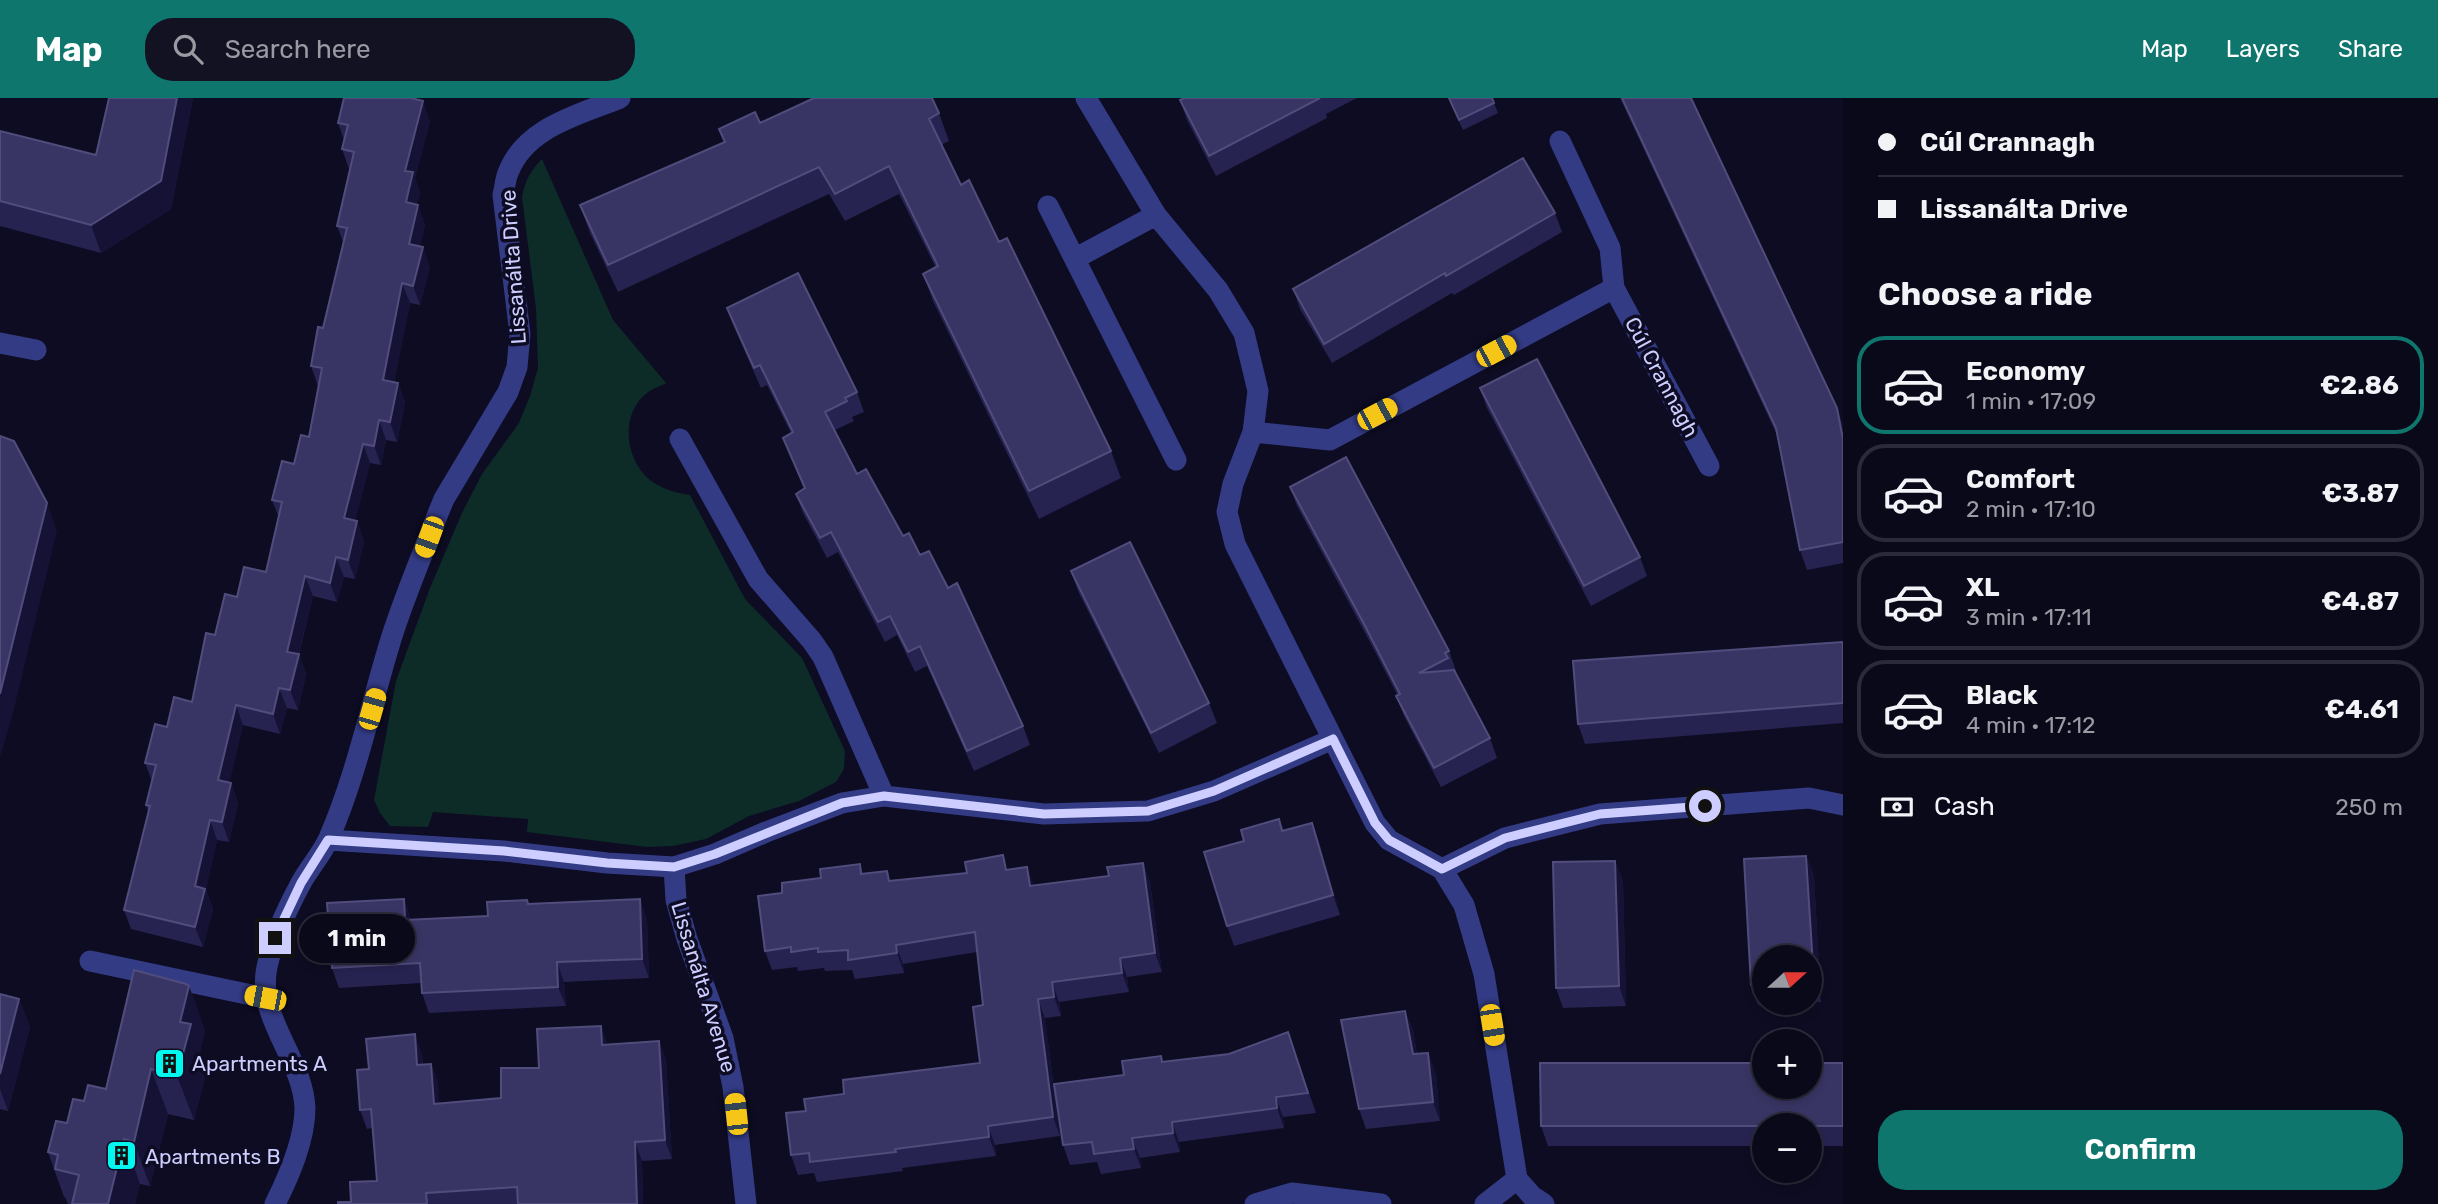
<!DOCTYPE html>
<html lang="en">
<head>
<meta charset="utf-8">
<style>
  :root { --surface:#0a091a; --page:#131223; --text:#f1f3f6; --muted:#999aa2; --line:#2a2a39; --accent:#0f766e }
  body { margin:0; font-family:Rubik,sans-serif; background:var(--page); color:var(--text); height:100vh; display:flex; flex-direction:column; font-size:26px; white-space:nowrap }
  * { box-sizing:border-box; margin:0 }
  p { font-size:23px; color:var(--muted) }
  .icon { flex:none; width:38px; height:38px; fill:none; stroke:currentColor; stroke-width:2; stroke-linecap:round; stroke-linejoin:round }
  .map { position:relative; flex:1; overflow:hidden }
  .details { display:flex; flex-direction:column; background:var(--surface); width:595px }
  .details>* { flex:none }
  .guide { display:grid; align-content:center; height:154px; padding:0 35px; background:var(--surface) }
  .needle { width:46px; rotate:69deg }
  .fabs { position:absolute; left:1752px; top:847px; display:grid; gap:14px }
  .fabs a { display:grid; place-items:center; width:70px; height:70px; border-radius:50%; background:var(--surface); box-shadow:0 4px 10px #0003,0 0 0 2px var(--line); font-size:35px }
  .end { position:absolute; width:32px; height:32px; margin:-16px; border:9px solid #cdceff; background:#111; box-shadow:0 0 0 4px #111 }
  .from { border-radius:50% }
  .bubble { position:absolute; height:49px; border-radius:24px; background:var(--surface); box-shadow:0 4px 10px #0003,0 0 0 2px var(--line); font-size:23px; font-weight:700; line-height:49px; text-align:center }
  .car { position:absolute; width:21px; height:42px; margin:-21px -10px; border-radius:9px; box-shadow:0 0 5px 2px #0007; background:linear-gradient(#f5c518 24%,#345 0 40%,#f5c518 0 76%,#345 0 86%,#f5c518 0) }
  .guide b { display:flex; align-items:center; gap:24px; height:66px; font-size:26px }
  .guide b+b { border-top:2px solid var(--line) }
  .guide i { width:18px; height:18px; background:var(--text) }
  ul { padding:0; list-style:none }
  li { display:flex; align-items:center; gap:21px; height:98px; margin:0 14px 10px; padding:0 21px; border:4px solid var(--line); border-radius:28px }
  li div { flex:1 }
  li b { display:block; font-size:26px }
  li em { font-style:normal; font-weight:700 }
  li.on { border-color:var(--accent) }
  li>.icon { width:63px; height:63px; stroke-width:1.5 }
  h2 { padding:0 35px; font-size:32px; line-height:84px }
  .pay { display:flex; align-items:center; gap:18px; height:77px; padding:0 35px; font-size:26px }
  .pay p { margin-inline-start:auto }
  .button { display:flex; gap:14px; margin-top:auto; padding:14px 35px }
  .button a { flex:1; height:80px; border-radius:28px; background:var(--accent); color:#fff; font-size:28px; font-weight:700; line-height:80px; text-align:center }
  header { display:flex; align-items:center; gap:42px; box-sizing:border-box; height:98px; padding:0 35px; background:var(--accent); color:#fff }
  header strong { font-size:33px }
  nav { display:flex; gap:38px; margin-inline-start:auto; font-size:24px }
  .search { width:490px; height:63px; background:var(--page); display:flex; align-items:center; gap:18px; box-sizing:border-box; padding:0 24px; border-radius:28px; color:var(--muted); font-size:26px }
  main { display:flex; flex:1; min-height:0 }
  .map>svg:first-child { display:block }
  .green { fill:#0e2c27 }
  .lines { fill:none; stroke-linecap:round; stroke-linejoin:round }
  .minor { stroke:#333b85; stroke-width:21 }
  .wall { fill:#272351 }
  .shaded-wall { fill:#151236 }
  .building { fill:#383564; stroke:#504d7c; stroke-width:2 }
  .route { stroke:#cdceff; stroke-width:9 }
  .labels { text-anchor:middle; dominant-baseline:central; stroke-width:7; stroke-linejoin:round; paint-order:stroke }
  .street-label { font-size:21px; fill:#cdceff; stroke:#0d0c22 }
  .poi-label { font-size:21px; fill:#cdceff; stroke:#0d0c22; text-anchor:start }
</style>
</head>
<body>
<header>
<strong>Map</strong>
<div class="search"><svg class="icon" aria-label="search" viewBox="0 0 24 24"><circle cx="10" cy="10" r="6"/><path d="M15 15l6 6"/></svg>Search here</div>
<nav><a>Map</a><a>Layers</a><a>Share</a></nav>
</header>
<main>
<div class="map">
<svg width="1843" height="1106" viewBox="0 0 1843 1106">
  <rect width="100%" height="100%" fill="#0d0c22"/>
  <!-- green -->
  <path class="green" d="M542 61 613 222 666 285C660 288 652 291 647 295 623 313 624 352 642 374 653 388 673 395 690 397L745 501 802 560 845 653 844 671 836 684 799 703 749 718 706 741 673 748 647 749 527 734 528 721 433 714 428 729 390 728 380 715 374 702 396 583 430 490 462 415 482 376 519 325 530 298 538 270 536 210 522 99C525 82 531 72 542 61Z"/>
  <g class="lines">
    <!-- minor -->
    <path class="minor" d="M1086 0 1156 117 1218 192 1244 235 1258 293 1253 334 1233 386 1227 414 1235 446 1375 725 1389 742 1442 771 1464 807 1484 876 1517 1081
      M1560 43 1610 150 1614 190 1709 368
      M1048 108 1176 362
      M1076 160 1156 117
      M0 245 36 252
      M1253 334 1330 342 1614 190
      M680 341 758 481 812 543 823 559 884 698
      M328 742 504 753 607 765 674 769 715 756 766 734 842 705 884 698 1044 716 1148 713 1214 693 1333 641
      M674 769 676 802 687 841 723 940 733 989 746 1106
      M1442 771 1505 740 1600 716 1809 700 1843 707
      M90 863 265 900
      M1517 1081 1532 1098 1544 1106
      M275 1106C289 1078 305 1042 305 1010 303 960 256 920 267 869 273 840 287 811 301 785 309 770 322 756 329 740 357 676 371 605 392 538 405 497 422 458 437 418L444 401 508 294 517 269 520 236 503 97C505 90 505 82 508 75 525 29 579 17 620 0
      M1255 1106 1292 1095 1381 1106
      M1485 1106 1517 1081"/>
  </g>
  <!-- wall -->
  <path class="wall" d="M109 0H193L171 111 101 155 0 128V33L96 57Z
    M1184 0H1357L1326 16 1327 20 1216 78 1187 22 1180 2Z
    M1448 0H1492L1498 15 1463 32Z
    M1620 0H1691L1843 326V465L1807 472 1800 452 1777 337Z
    M420 2 430 23 415 80 420 94 417 107 425 127 420 148 430 169 420 207 410 205 394 284 398 285 405 304 397 344 386 342 381 367 370 365 355 423H357L364 443 355 481 344 479 337 504 313 498 299 556 306 576 298 612 287 610 280 636 243 627 229 685H231L238 705 229 744 217 742 206 791 213 811 203 849 131 831 124 812 148 713 146 707 152 683 145 665 167 629 192 604 215 537 237 499 266 474 279 420 272 402 294 366 309 339 318 288 311 268 323 230 344 146 337 128 350 71H349L342 51 344 42 338 25Z
    M939 15 949 43 941 47 961 87 999 144 1111 353 1121 380 1039 421 933 203 923 176 936 170 899 96 845 123 829 96 618 194 590 135 580 107 724 44 719 31 760 25Z
    M1555 115 1562 134 1454 197 1452 195 1332 265 1300 211 1293 191Z
    M727 210 857 294 864 314 852 319 854 323 835 332 857 376 903 438 920 457 948 490 1023 628 1030 647 974 673 927 568 915 574 897 537 885 544 838 454 827 460 803 415 796 396 804 391 783 340 791 335 767 287 761 290 734 229Z
    M1480 290 1640 459 1647 478 1591 508 1487 310Z
    M1290 389 1449 553 1456 573 1455 574 1490 640 1497 660 1441 689 1404 618 1396 598H1398L1371 546 1297 408Z
    M1071 473 1209 605 1217 625 1159 655 1078 493Z
    M1843 544V625L1585 646 1578 626Z
    M1279 721 1284 733 1312 725 1319 744 1340 817 1234 848 1227 828 1244 743Z
    M1806 758 1814 778 1821 904H1810V859H1764V905H1799L1758 907 1751 887 1744 761Z
    M1615 763 1623 783 1626 908 1563 910 1556 890Z
    M1143 765 1150 784 1162 874 1127 879 1129 894 1059 904 1061 918 1045 920 1060 1038 995 1047 996 1058 902 1070 903 1073 817 1084 814 1075 798 1077 791 1057 806 1013 844 996 980 965 983 907 977 854 903 866 904 875 855 881 852 872 825 873 824 870 798 873 797 869 772 872 765 853 782 795 860 766 863 776 891 783 1009 772 1034 788 1109 778Z
    M527 802 529 806 647 821 649 880 564 884 566 908 429 915 422 895 421 885 339 890 332 870 412 822 488 818Z
    M189 888 205 933 200 953 207 971 194 1022 168 1016 150 1088 140 1086 135 1106H68L65 1099H64L48 1054 67 1025 84 1003 106 991Z
    M0 896 19 901 30 929 8 1013 0 1011Z
    M1405 913 1413 932 1417 956 1436 975 1440 1023 1366 1031 1359 1011Z
    M1288 934 1316 1015 1283 1019 1284 1030 1179 1044 1180 1054 1140 1060 1141 1070 1101 1076 1097 1064 1070 1067 1063 1047 1124 977 1161 958 1163 964 1229 956Z
    M659 943 666 963 672 1061 642 1063 643 1106H338L351 1104 377 1083 372 1030 367 1031 360 1012 369 971 422 956 423 967 431 966 438 985 439 1005 501 1000 539 970 608 946Z
    M1843 965V1048H1810V1027H1764V1048H1548L1541 1028Z"/>
  <!-- shaded-wall -->
  <path class="shaded-wall" d="M177 0H193L171 111 101 155 91 127Z
    M423 3 430 23 415 80 420 94 413 124 406 104 405 73Z
    M418 107 425 127 416 165 409 146Z
    M423 149 430 169 420 207 413 188Z
    M402 185 410 205 391 302 383 282Z
    M398 285 405 304 397 344 390 324Z
    M1837 310 1843 326V341Z
    M379 322 386 342 381 367 374 348Z
    M363 346 370 365 351 440 344 420Z
    M47 405 57 433 13 615 0 659V596Z
    M357 423 364 443 355 481 348 462Z
    M336 459 344 479 337 504 330 485Z
    M305 478 313 498 294 574 287 554Z
    M299 556 306 576 298 612 290 592Z
    M279 590 287 610 280 636 273 616Z
    M236 607 243 627 225 702 218 682Z
    M231 685 238 705 229 744 222 724Z
    M210 722 217 742 206 791 213 811 203 849 195 829V788Z
    M1312 725 1319 744 1340 817 1333 797Z
    M1806 758 1814 778 1821 904 1814 884Z
    M1615 763 1623 783 1626 908 1619 888Z
    M1143 765 1150 784 1162 874 1155 855Z
    M1027 769 1034 788H1030Z
    M404 801 411 820 413 842 405 822Z
    M640 801 647 821 649 880 642 861Z
    M896 847 903 866 904 875 897 855Z
    M1120 860 1127 879 1129 894 1122 875Z
    M557 864 564 884 566 908 558 889Z
    M1052 884 1059 904 1061 918 1054 899Z
    M189 888 205 933 200 953 207 971 194 1022 177 978 180 924Z
    M19 901 30 929 8 1013 0 991V976Z
    M1038 901 1045 920 1060 1038 1053 1019Z
    M1405 913 1413 932 1420 976 1413 956Z
    M601 928 608 947H602Z
    M415 936 422 956 424 987 417 967Z
    M659 943 666 963 672 1061 665 1042Z
    M1428 955 1436 975 1440 1023 1433 1004Z
    M431 966 438 985 441 1025 434 1006Z
    M151 971 168 1016 150 1088 134 1044Z
    M1276 999 1283 1019 1284 1030 1277 1010Z
    M1172 1024 1179 1044 1180 1054 1173 1035Z
    M988 1028 995 1047 996 1058 989 1039Z
    M1132 1040 1140 1060 1141 1070 1134 1051Z
    M124 1041 140 1086 135 1106H108Z
    M635 1044 642 1063 643 1106H637Z"/>
  <!-- building -->
  <path class="building" d="M109 0H177L161 83 91 127 0 103V33L96 57Z
    M344 0H411L423 3 405 73 413 74 406 104 418 107 409 146 423 149 413 188 402 185 383 282 398 285 390 324 379 322 374 348 363 346 344 420 357 423 348 462 336 459 330 485 305 478 287 554 299 556 290 592 279 590 273 616 236 607 218 682 231 685 222 724 210 722 195 788 205 791 195 829 124 812 150 708 146 707 156 667 145 665 155 626 167 629 174 599 192 604 206 535 215 537 225 496 237 499 244 469 266 474 282 404 272 402 282 363 294 366 301 337 309 339 322 270 311 268 318 229 323 230 347 130 337 128 354 54 342 51 348 27 338 25Z
    M814 0H932L939 15 929 21 961 87 969 82 999 144 1007 140 1111 353 1029 393 923 176 938 168 889 68 835 96 819 69 608 167 580 107 725 44 719 31 755 14 760 25Z
    M1184 0H1320L1209 58 1180 2Z
    M1449 0H1492L1494 5 1459 22Z
    M1622 0H1691L1837 310 1843 341V444L1800 452 1776 330Z
    M1523 60 1555 115 1446 178 1445 175 1324 246 1293 191Z
    M798 175 857 294 845 300 847 303 825 314 857 376 866 371 903 438 909 435 920 457 929 453 948 490 957 485 1023 628 967 653 920 548 908 554 890 518 878 524 831 434 820 440 796 396 805 390 783 340 793 334 760 267 754 270 727 210Z
    M1537 261 1640 459 1584 488 1480 290Z
    M0 338 14 343 47 405 0 596Z
    M1346 359 1449 553 1445 555 1448 560 1419 575 1454 572 1490 640 1434 670 1396 598 1400 596 1364 526 1290 389Z
    M1130 444 1209 605 1151 635 1071 473Z
    M1843 544V605L1578 626 1573 563Z
    M1279 721 1282 733 1312 725 1333 797 1227 828 1204 754 1244 743 1241 732Z
    M1003 757 1006 772 1027 769 1030 788 1109 778 1107 769 1143 765 1155 855 1120 860 1122 875 1052 884 1054 899 1038 901 1053 1019 988 1028 989 1039 895 1051 896 1054 810 1064 809 1055 791 1057 786 1015 806 1013 804 1001 844 996 843 982 980 965 973 909 983 907 975 834 896 847 897 855 848 862V852L818 854V850L791 854V849L765 853 758 798 782 795V785L821 780 820 771 860 766 861 776 887 773 889 783 967 775 965 764Z
    M1806 758 1814 884H1810V859H1764V887H1751L1744 761Z
    M1615 763 1619 888 1556 890 1553 764Z
    M404 801 405 822 488 818 487 804 527 802 528 806 640 801 642 861 557 864 558 889 422 895 420 865 332 870 327 805Z
    M134 872 186 886 189 888 180 924 191 926 177 978 151 971 134 1044 124 1041 108 1106H72L79 1077 55 1071 58 1057 48 1054 56 1023 67 1025 73 1001 84 1003 88 987 106 991Z
    M0 896 19 901 0 976Z
    M1405 913 1413 956 1428 955 1433 1004 1359 1011 1341 922Z
    M601 928 602 947 659 943 665 1042 635 1044 637 1106H518L517 1089 426 1095 427 1106H338V1104H351L350 1084 377 1083 371 1011 360 1012 357 972 369 971 366 941 415 936 417 967 431 966 434 1006 501 1000V970H539L537 931Z
    M1288 934 1308 995 1276 999 1277 1010 1172 1024 1173 1035 1132 1040 1134 1051 1094 1056 1092 1044 1063 1047 1054 986 1124 977 1122 963 1161 958 1162 964 1229 956Z
    M1540 965H1764V989H1810V965H1843V1028H1541Z"/>
  <g class="lines">
    <!-- route -->
    <path class="route" d="M275 840 301 785 328 742 504 753 607 765 674 769 715 756 842 705 884 698 1044 716 1148 713 1214 693 1333 641 1375 725 1389 742 1442 771 1505 740 1600 716 1705 708"/>
  </g>
  <!-- icons -->
  <defs>
    <symbol id="building-square" viewBox="-11 -11 22 22"><rect x="-9" y="-9" width="18" height="18" rx="4" fill="#00f8ef" stroke="#0d0c22"/><path d="M-4-6H4V6H1V3H-1V6H-4ZM-2.5-4.3h1.7v1.8h-1.7ZM.8-4.3h1.7v1.8H.8ZM-2.5-1h1.7V.8h-1.7ZM.8-1h1.7V.8H.8Z" fill="#111"/></symbol>
  </defs>
  <g fill-rule="evenodd">
    <use href="#building-square" x="152" y="948" width="35" height="35"/>
    <use href="#building-square" x="104" y="1040" width="35" height="35"/>
  </g>
  <g class="labels">
    <!-- street labels -->
    <g class="street-label">
      <text transform="translate(513 169) rotate(-94)">Lissanálta Drive</text>
      <text transform="translate(1662 279) rotate(62)">Cúl Crannagh</text>
      <text transform="translate(704 889) rotate(73)">Lissanálta Avenue</text>
    </g>
    <!-- poi labels -->
    <g class="poi-label">
      <text x="192" y="965">Apartments A</text>
      <text x="145" y="1058">Apartments B</text>
    </g>
  </g>
</svg>
<div class="fabs">
<a><svg class="needle" viewBox="-14 -14 28 28"><path d="M0-13l5 13h-10z" fill="#e53935"/><path d="M0 13l5-13h-10z" fill="#999aa2"/></svg></a>
<a>+</a>
<a>−</a>
</div>
<i class="end from" style="left:1705px;top:708px"></i>
<i class="end" style="left:275px;top:840px"></i>
<div class="bubble" style="left:299px;top:816px;width:116px">1 min</div>
<i class="car" style="left:1496px;top:253px;rotate:62deg"></i>
<i class="car" style="left:1377px;top:316px;rotate:62deg"></i>
<i class="car" style="left:429px;top:439px;rotate:200deg"></i>
<i class="car" style="left:372px;top:611px;rotate:16deg"></i>
<i class="car" style="left:265px;top:900px;rotate:281deg"></i>
<i class="car" style="left:1492px;top:927px;rotate:171deg"></i>
<i class="car" style="left:736px;top:1016px;rotate:354deg"></i>
</div>
<section class="details">
<div class="guide">
<b><i class="from"></i>Cúl Crannagh</b>
<b><i></i>Lissanálta Drive</b>
</div>
<h2>Choose a ride</h2>
<ul>
<li class="on"><svg class="icon" aria-label="car" viewBox="0 0 24 24"><path d="M5 17H2v-5l4-1 3-4h7l3 4 3 1v5h-3M9 17h6M6 11h13"/><circle cx="7" cy="17" r="2"/><circle cx="17" cy="17" r="2"/></svg><div><b>Economy</b><p>1 min · 17:09</p></div><em>€2.86</em></li>
<li><svg class="icon" aria-label="car" viewBox="0 0 24 24"><path d="M5 17H2v-5l4-1 3-4h7l3 4 3 1v5h-3M9 17h6M6 11h13"/><circle cx="7" cy="17" r="2"/><circle cx="17" cy="17" r="2"/></svg><div><b>Comfort</b><p>2 min · 17:10</p></div><em>€3.87</em></li>
<li><svg class="icon" aria-label="car" viewBox="0 0 24 24"><path d="M5 17H2v-5l4-1 3-4h7l3 4 3 1v5h-3M9 17h6M6 11h13"/><circle cx="7" cy="17" r="2"/><circle cx="17" cy="17" r="2"/></svg><div><b>XL</b><p>3 min · 17:11</p></div><em>€4.87</em></li>
<li><svg class="icon" aria-label="car" viewBox="0 0 24 24"><path d="M5 17H2v-5l4-1 3-4h7l3 4 3 1v5h-3M9 17h6M6 11h13"/><circle cx="7" cy="17" r="2"/><circle cx="17" cy="17" r="2"/></svg><div><b>Black</b><p>4 min · 17:12</p></div><em>€4.61</em></li>
</ul>
<div class="pay"><svg class="icon" aria-label="cash" viewBox="0 0 24 24"><path d="M3 7h18v10H3z"/><circle cx="12" cy="12" r="2"/></svg>Cash<p>250 m</p></div>
<div class="button"><a>Confirm</a></div>
</section>
</main>
</body>
</html>
